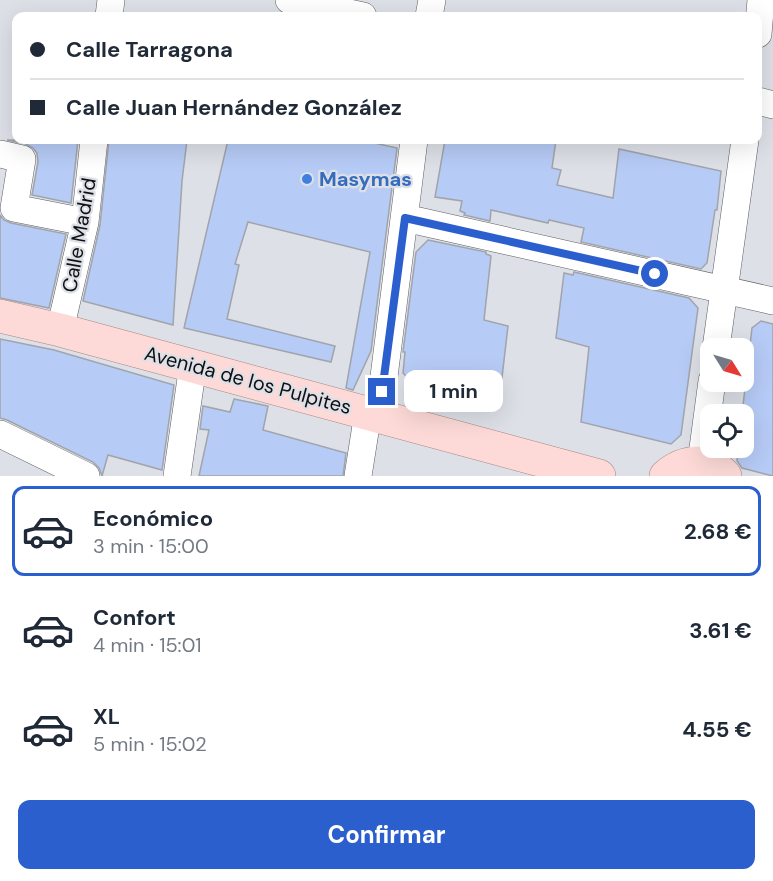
<!DOCTYPE html>
<html lang="es">
<head>
<meta charset="utf-8">
<style>
  :root { --surface:#fff; --page:#f2f2f3; --text:#1f2937; --muted:#747a83; --line:#e0e1e3; --accent:#2b5fcd }
  body { margin:0; font-family:"DM Sans",sans-serif; background:var(--page); color:var(--text); height:100vh; display:flex; flex-direction:column; font-size:22px; white-space:nowrap }
  * { box-sizing:border-box; margin:0 }
  p { font-size:20px; color:var(--muted) }
  .icon { flex:none; width:33px; height:33px; fill:none; stroke:currentColor; stroke-width:2; stroke-linecap:round; stroke-linejoin:round }
  .map { position:relative; height:476px; overflow:hidden }
  .details { display:flex; flex-direction:column; background:var(--surface); flex:1 }
  .details>* { flex:none }
  .banner { position:absolute; left:12px; top:12px; width:750px; height:132px; border-radius:12px; box-shadow:0 6px 24px #0002; display:grid; align-content:center; height:132px; padding:0 18px; background:var(--surface) }
  .needle { width:39px; rotate:127deg }
  .fabs { position:absolute; left:700px; top:338px; display:grid; gap:12px }
  .fabs a { display:grid; place-items:center; width:54px; height:54px; border-radius:12px; background:var(--surface); box-shadow:0 6px 24px #0002; font-size:30px }
  .end { position:absolute; width:27px; height:27px; margin:-14px; border:8px solid #2b5fcd; background:#fff; box-shadow:0 0 0 3px #fff }
  .from { border-radius:50% }
  .bubble { position:absolute; height:42px; border-radius:12px; background:var(--surface); box-shadow:0 6px 24px #0002; font-size:20px; font-weight:700; line-height:42px; text-align:center }
  .banner b { display:flex; align-items:center; gap:21px; height:57px; font-size:22px }
  .banner b+b { border-top:2px solid var(--line) }
  .banner i { width:15px; height:15px; background:var(--text) }
  ul { padding:10px 0 0; list-style:none }
  li { display:flex; align-items:center; gap:18px; height:90px; margin:0 12px 9px; padding:0 6px; border:3px solid transparent; border-radius:12px }
  li div { flex:1 }
  li b { display:block; font-size:22px }
  li em { font-style:normal; font-weight:700 }
  li.selected { border-color:var(--accent) }
  li>.icon { width:54px; height:54px; stroke-width:1.5 }
  .action { display:flex; gap:12px; margin-top:auto; padding:12px 18px }
  .action a { flex:1; height:69px; border-radius:12px; background:var(--accent); color:#fff; font-size:24px; font-weight:700; line-height:69px; text-align:center }
  .map>svg:first-child { display:block }
  .building { fill:#b6cbf6; stroke:#a1a4aa; stroke-width:1.5 }
  .lines { fill:none; stroke-linecap:round; stroke-linejoin:round }
  .minor-casing { stroke:#5b5e63; stroke-width:28 }
  .major-casing { stroke:#a98482; stroke-width:34 }
  .minor { stroke:#fff; stroke-width:27 }
  .major { stroke:#fddad7; stroke-width:33 }
  .route { stroke:#2b5fcd; stroke-width:8 }
  .shop-dot { fill:#3f7fe0; stroke:#dde0e7; stroke-width:2 }
  .labels { text-anchor:middle; dominant-baseline:central; stroke-width:4.5; stroke-linejoin:round; paint-order:stroke }
  .shop-label { font-size:20px; font-weight:bold; fill:#366cbe; stroke:#dde0e7; text-anchor:start }
  .street-label { font-size:20px; fill:#0f1013; stroke:#dde0e7 }
</style>
</head>
<body>
<div class="map">
<svg width="773" height="476" viewBox="0 0 773 476">
  <rect width="100%" height="100%" fill="#dde0e7"/>
  <!-- building -->
  <path class="building" d="M7 140H78L71 203 32 195 38 162 37 153 33 148 26 144Z
    M109 140H187L182 181 173 325 83 301 100 225Z
    M228 140H361L397 148 371 351 353 390 346 388 370 252 248 222 235 264 239 265 227 319 335 346 331 362 184 328Z
    M445 140H556L552 168 561 170 557 185 613 198 619 149 721 171 717 210H715L707 263 701 269 581 242 584 228 549 220 548 223 491 210 490 221 464 215 465 213 460 211 462 201 435 197Z
    M0 215 4 220 11 223 66 234 49 308 0 298Z
    M428 240 486 252V254L491 256 484 320 508 326 499 403 412 382 403 373 405 352H403L416 252Z
    M574 272 689 298 698 308 681 435 671 444 581 422 589 347 556 338 564 273 573 275Z
    M761 321 773 324V476L742 468 737 461 738 447H744V414H742L752 328Z
    M0 339 54 350 174 385 162 470 108 455 102 476 99 468 93 462 7 420 0 418Z
    M234 399 268 406 263 430 346 453 343 476H199L209 430 200 429 203 406 230 412Z"/>
  <g class="lines">
    <defs>
      <path id="minor" d="M289 0 363 16
        M109 16 111 0
        M429 16 432 0
        M758 34 761 0
        M758 101 773 105
        M0 154 22 159 14 208 85 222
        M405 218 773 301
        M60 330 85 222 94 140
        M716 348 745 140
        M379 416 414 140
        M0 434 86 476
        M701 463 712 381
        M177 476 193 365
        M358 476 368 413"/>
      <path id="major" d="M0 316 60 330 599 476
        M666 476C683 461 709 457 725 476"/>
    </defs>
    <!-- minor casing -->
    <use href="#minor" class="minor-casing"/>
    <!-- major casing -->
    <use href="#major" class="major-casing"/>
    <!-- minor -->
    <use href="#minor" class="minor"/>
    <!-- major -->
    <use href="#major" class="major"/>
  </g>
  <g class="lines">
    <!-- route -->
    <path class="route" d="M382 392 405 218 655 274"/>
  </g>
  <!-- markers -->
  <circle class="shop-dot" cx="307" cy="179" r="6"/>
  <g class="labels">
    <!-- shop labels -->
    <g class="shop-label">
      <text x="319" y="179">Masymas</text>
    </g>
    <!-- street labels -->
    <g class="street-label">
      <text transform="translate(79 235) rotate(-80)">Calle Madrid</text>
      <text transform="translate(248 380) rotate(15)">Avenida de los Pulpites</text>
    </g>
  </g>
</svg>
<div class="fabs">
<a><svg class="needle" viewBox="-14 -14 28 28"><path d="M0-13l5 13h-10z" fill="#e53935"/><path d="M0 13l5-13h-10z" fill="#747a83"/></svg></a>
<a><svg class="icon" aria-label="locate" viewBox="0 0 24 24"><circle cx="12" cy="12" r="6"/><path d="M12 2v4M12 18v4M2 12h4M18 12h4"/></svg></a>
</div>
<i class="end from" style="left:655px;top:274px"></i>
<i class="end" style="left:382px;top:392px"></i>
<div class="bubble" style="left:404px;top:370px;width:99px">1 min</div>
<div class="banner">
<b><i class="from"></i>Calle Tarragona</b>
<b><i></i>Calle Juan Hernández González</b>
</div>
</div>
<section class="details">
<ul>
<li class="selected"><svg class="icon" aria-label="car" viewBox="0 0 24 24"><path d="M5 17H2v-5l4-1 3-4h7l3 4 3 1v5h-3M9 17h6M6 11h13"/><circle cx="7" cy="17" r="2"/><circle cx="17" cy="17" r="2"/></svg><div><b>Económico</b><p>3 min · 15:00</p></div><em>2.68 €</em></li>
<li><svg class="icon" aria-label="car" viewBox="0 0 24 24"><path d="M5 17H2v-5l4-1 3-4h7l3 4 3 1v5h-3M9 17h6M6 11h13"/><circle cx="7" cy="17" r="2"/><circle cx="17" cy="17" r="2"/></svg><div><b>Confort</b><p>4 min · 15:01</p></div><em>3.61 €</em></li>
<li><svg class="icon" aria-label="car" viewBox="0 0 24 24"><path d="M5 17H2v-5l4-1 3-4h7l3 4 3 1v5h-3M9 17h6M6 11h13"/><circle cx="7" cy="17" r="2"/><circle cx="17" cy="17" r="2"/></svg><div><b>XL</b><p>5 min · 15:02</p></div><em>4.55 €</em></li>
</ul>
<div class="action"><a>Confirmar</a></div>
</section>
</body>
</html>
